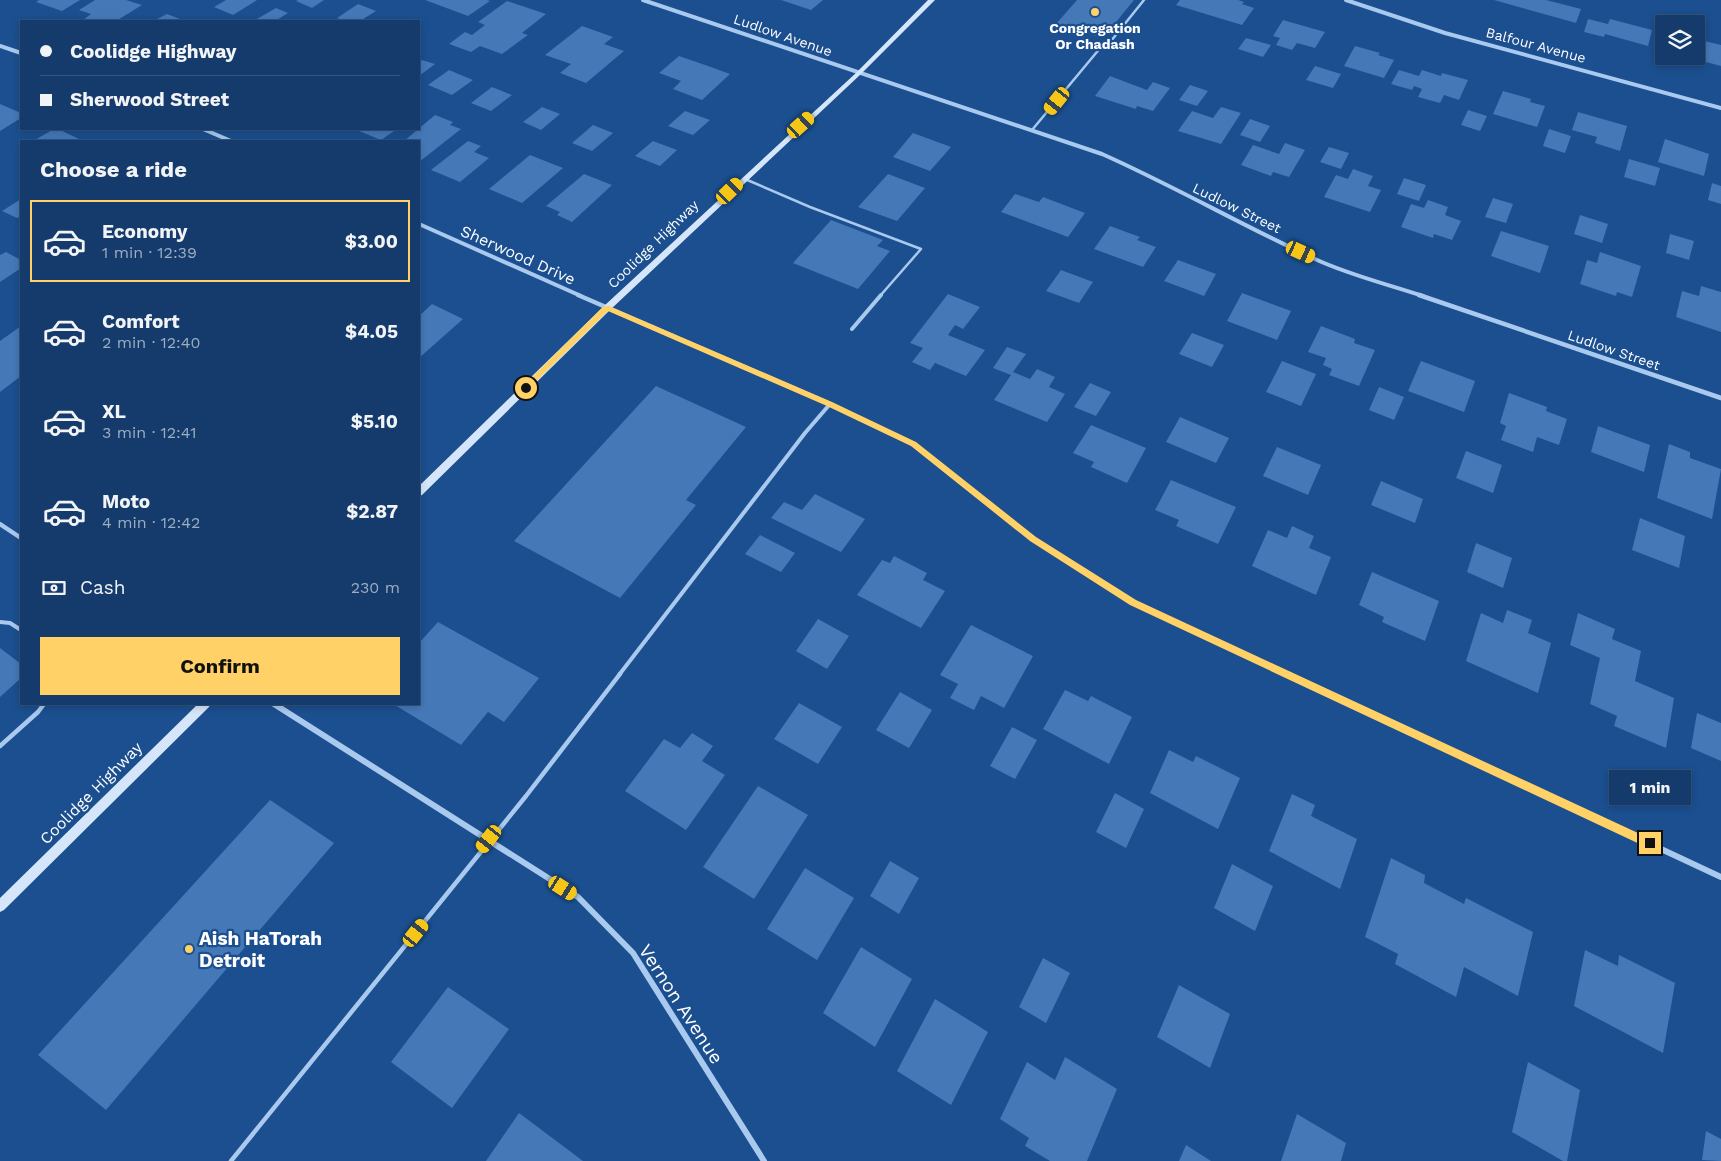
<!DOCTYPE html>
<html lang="en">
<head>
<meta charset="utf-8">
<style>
  :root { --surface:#143b6b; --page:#1d4271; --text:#f1f3f6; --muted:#9dadc1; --line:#33557e; --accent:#ffd166 }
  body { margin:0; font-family:"Work Sans",sans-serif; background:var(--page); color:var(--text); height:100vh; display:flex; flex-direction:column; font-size:19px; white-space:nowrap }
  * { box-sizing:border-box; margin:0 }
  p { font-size:16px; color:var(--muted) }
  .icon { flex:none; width:28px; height:28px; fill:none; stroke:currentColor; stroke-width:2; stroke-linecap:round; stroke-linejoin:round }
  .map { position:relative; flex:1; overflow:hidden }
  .sheet { position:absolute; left:20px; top:140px; width:400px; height:565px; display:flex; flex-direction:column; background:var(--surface); border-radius:0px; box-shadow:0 2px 8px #0003,0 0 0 1px var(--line) }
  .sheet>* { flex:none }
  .guide { position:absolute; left:20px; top:20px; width:400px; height:110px; border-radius:0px; box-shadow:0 2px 8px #0003,0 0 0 1px var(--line); display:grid; align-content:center; height:110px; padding:0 20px; background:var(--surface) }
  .fabs { position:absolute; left:1655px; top:15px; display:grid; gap:10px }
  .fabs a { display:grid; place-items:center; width:50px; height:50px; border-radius:0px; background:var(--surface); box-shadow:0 2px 8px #0003,0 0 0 1px var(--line); font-size:25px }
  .end { position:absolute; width:22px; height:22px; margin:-11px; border:6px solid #ffd166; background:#111; box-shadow:0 0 0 2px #111 }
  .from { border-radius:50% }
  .bubble { position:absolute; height:35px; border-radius:0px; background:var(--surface); box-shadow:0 2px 8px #0003,0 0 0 1px var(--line); font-size:16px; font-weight:700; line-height:35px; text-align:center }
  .car { position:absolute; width:15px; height:30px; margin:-15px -8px; border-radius:6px; box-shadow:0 0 4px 1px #0007; background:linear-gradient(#f5c518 24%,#345 0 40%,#f5c518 0 76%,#345 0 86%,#f5c518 0) }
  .guide b { display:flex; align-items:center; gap:18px; height:48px; font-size:19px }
  .guide b+b { border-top:1px solid var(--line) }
  .guide i { width:12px; height:12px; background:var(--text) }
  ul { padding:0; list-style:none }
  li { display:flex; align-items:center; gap:15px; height:82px; margin:0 10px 8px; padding:0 10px; border:2px solid transparent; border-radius:0px }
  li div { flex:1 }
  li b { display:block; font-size:19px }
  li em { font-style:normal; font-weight:700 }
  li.active { border-color:var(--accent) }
  li>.icon { width:45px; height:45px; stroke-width:1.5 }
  h2 { padding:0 20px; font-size:22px; line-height:60px }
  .pay { display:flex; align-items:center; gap:12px; height:55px; padding:0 20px; font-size:19px }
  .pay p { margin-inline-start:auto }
  .primary-button { display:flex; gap:10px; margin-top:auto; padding:10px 20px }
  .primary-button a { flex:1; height:58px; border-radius:0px; background:var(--accent); color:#111; font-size:20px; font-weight:700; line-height:58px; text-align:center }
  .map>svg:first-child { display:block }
  .building { fill:#4478b7 }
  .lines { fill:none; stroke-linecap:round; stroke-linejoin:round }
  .service-far2 { stroke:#a9c9ee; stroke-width:2.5 }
  .service-far1 { stroke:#a9c9ee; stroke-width:4 }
  .service { stroke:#a9c9ee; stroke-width:4.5 }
  .minor-far2 { stroke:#a9c9ee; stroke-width:4 }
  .minor-far1 { stroke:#a9c9ee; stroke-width:4.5 }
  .minor { stroke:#a9c9ee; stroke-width:6 }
  .secondary { fill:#d6e6fa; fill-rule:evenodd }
  .route { fill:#ffd166 }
  .poi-dot { fill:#ffd166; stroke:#1b4f8f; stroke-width:2 }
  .labels { text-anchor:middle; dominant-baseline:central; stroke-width:4.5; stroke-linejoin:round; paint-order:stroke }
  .far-poi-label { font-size:14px; font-weight:bold; fill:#fff; stroke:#1b4f8f }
  .far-street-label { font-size:14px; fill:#fff; stroke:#1b4f8f }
  .street-label { font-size:16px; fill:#fff; stroke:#1b4f8f }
  .near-poi-label { font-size:19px; font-weight:bold; fill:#fff; stroke:#1b4f8f; text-anchor:start }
  .near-street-label { font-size:19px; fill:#fff; stroke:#1b4f8f }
</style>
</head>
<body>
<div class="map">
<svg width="1721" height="1161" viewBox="0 0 1721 1161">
  <rect width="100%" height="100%" fill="#1b4f8f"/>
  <!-- building -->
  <path class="building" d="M39 0H80L62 11 36 2Z
    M95 0H126L142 5 116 21 83 20 91 14 79 10Z
    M226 0H257L233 15 214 7Z
    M298 0H324L312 8 296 1Z
    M425 0H487L490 1 468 16Z
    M781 0H823L811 10Z
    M1077 0H1134L1103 38 1087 33 1083 38 1073 35 1077 30 1056 24Z
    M1180 0H1238L1244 2 1242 4 1254 8 1242 25 1176 5Z
    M1494 0H1546L1581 9 1576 23Z
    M507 1 546 14 522 33 528 35 502 54 480 46 471 52 449 44 465 32 472 35 485 25 478 22Z
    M358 4 376 11 360 21H346L337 18Z
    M276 8 288 13 275 21 255 20Z
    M167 14 185 21H153Z
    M1673 15 1692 20 1691 24H1670Z
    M1588 19 1608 24 1610 19 1652 30 1648 46 1605 34 1604 37 1584 32Z
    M1283 20 1325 32 1315 48 1297 43 1292 50 1276 45 1280 38 1273 36Z
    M582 26 613 37 604 44 624 51 586 83 560 73 571 64 545 55Z
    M1246 38 1271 45 1263 57 1238 49Z
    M1696 39 1721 45V66L1687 57 1696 56Z
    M1355 46 1380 53 1378 55 1394 60 1384 78 1344 66Z
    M679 56 708 66 730 74 702 100 673 89 681 81 659 73Z
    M422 60 435 64 419 76V62Z
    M1315 66 1341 74 1333 88 1306 80Z
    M449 70 473 80 452 95 428 85Z
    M1399 70 1419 76 1422 70 1441 76 1442 73 1468 80 1459 100 1444 95 1440 103 1418 97 1422 89 1414 86 1412 90 1391 84Z
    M1110 76 1147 90 1153 82 1170 88 1153 111 1137 106 1136 109 1095 96Z
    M1190 85 1208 91 1197 106 1179 100Z
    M492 87 512 95 491 111 471 103Z
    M1503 91 1531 99 1530 102 1545 106 1537 127 1493 114Z
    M0 104 21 113V118L0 131Z
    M542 107 560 114 541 130 523 122Z
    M1221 107 1241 113 1221 144 1178 131 1192 111 1213 118Z
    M1468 110 1487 116 1480 131 1461 125Z
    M685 111 710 120 693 135 668 126Z
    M1578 112 1627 126 1620 151 1595 143 1597 137 1572 130Z
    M435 115 453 122 450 125 461 129 419 162V141H404Z
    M1250 119 1270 126 1260 142 1240 135Z
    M593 125 613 133 592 151 572 143Z
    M54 129H58L79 139 75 141H33Z
    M354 129H397L381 140Z
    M1549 129 1571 136 1565 153 1543 146Z
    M913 133 951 147 930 171 893 157Z
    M1665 139 1709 154 1704 176 1658 162Z
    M468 141 481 146 474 152 489 158 460 182 431 170Z
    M653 141 677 150 660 166 635 156Z
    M1285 143 1305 150 1289 177 1273 172 1271 176 1241 165 1253 145 1279 154Z
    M1329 147 1349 153 1341 169 1320 162Z
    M530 155 563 168 522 203 489 189Z
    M1629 159 1660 168 1655 186 1624 177Z
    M1353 169 1373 176 1368 186 1381 190 1370 212 1324 197 1336 175 1348 179Z
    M584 174 612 185 572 222 557 215 560 212 546 206Z
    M888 174 925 188 897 221 858 207Z
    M1404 178 1426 185 1419 201 1397 194Z
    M1712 183 1721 186V204L1708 200Z
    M1015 194 1039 202 1043 197 1085 213 1068 237 1001 212Z
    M1493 198 1513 204 1506 223 1485 217Z
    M21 199V216L17 218 2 211Z
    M1428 200 1448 207 1445 215 1461 221 1452 240 1434 234 1433 238 1401 227 1411 204 1424 208Z
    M1580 215 1608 224 1602 243 1574 234Z
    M831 220 883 240 877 246 890 251 858 289 793 263Z
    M1110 226 1140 237 1137 240 1156 247 1143 267 1094 249Z
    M1501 231 1549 246 1540 273 1491 256Z
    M1670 234 1694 241 1689 260 1666 253Z
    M6 252 21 260V268L0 282V255Z
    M1600 252 1641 266 1632 297 1617 292 1616 296 1580 284 1587 260 1597 263Z
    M1178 260 1216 274 1204 296 1164 281Z
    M1061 270 1093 282 1079 303 1046 291Z
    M1701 286 1721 292V332L1676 317 1682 291 1699 296Z
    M1242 293 1291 311 1277 340 1227 321Z
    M948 294 980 307 963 329 955 325 948 335 985 350 966 376 935 363 930 370 912 362 923 348 910 343Z
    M432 304 463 319 419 358V316Z
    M21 326V376L0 392V341Z
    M1321 326 1355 339 1354 343 1375 350 1359 386 1329 375 1332 369 1323 365 1326 358 1308 352Z
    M1192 333 1224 345 1212 367 1179 354Z
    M1007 347 1026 354 1013 372 1030 379 1037 369 1055 377 1049 387 1065 394 1047 422 994 400 1011 375 993 368Z
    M1282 361 1316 374 1301 406 1266 392Z
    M1421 361 1475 381 1464 412 1408 391Z
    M1090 383 1111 392 1096 416 1074 407Z
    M656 386 746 427 686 500 696 505 620 598 514 541Z
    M1379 387 1404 397 1394 420 1369 410Z
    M1509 393 1547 407 1546 411 1567 419 1559 445 1537 437 1533 452 1501 440 1506 426 1500 423Z
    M1180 417 1229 438 1216 463 1166 442Z
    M1091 425 1146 448 1127 483 1091 467 1094 462 1073 453Z
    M1598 426 1650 445 1644 472 1591 452Z
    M1669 444 1690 452V458L1721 469 1712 519 1657 498Z
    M1277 447 1321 465 1308 495 1263 476Z
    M1466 451 1502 465 1493 493 1456 478Z
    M1171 480 1236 507 1218 544 1176 526 1179 520 1155 510Z
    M1381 481 1423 499 1415 523 1371 505Z
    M815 494 865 519 841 552 771 518 784 502 802 510Z
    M1640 518 1685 536 1679 568 1632 550Z
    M1292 526 1314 536 1309 548 1331 557 1316 595 1252 566 1268 530 1287 538Z
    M760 535 795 553 781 572 745 554Z
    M1476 543 1512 558 1503 588 1467 572Z
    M894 556 927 573 923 580 945 591 921 628 857 595 882 560 890 563Z
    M1372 572 1439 601 1425 641 1382 622 1384 617 1359 605Z
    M1507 610 1532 620 1528 633 1551 643 1538 693 1466 661 1481 613 1503 623Z
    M1578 613 1615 629 1612 639 1641 651 1635 681 1674 698 1666 748 1614 726 1617 716 1590 704 1600 658 1570 645Z
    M818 619 849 636 827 669 796 651Z
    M438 622 539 678 504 722 488 712 461 745 393 704H419V643Z
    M971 625 1033 656 1004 708 981 696 974 710 950 698 958 684 940 675Z
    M0 648 21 664V678L0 697Z
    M1065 690 1088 701 1091 696 1132 717 1109 764 1043 729Z
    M900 692 932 710 909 748 876 730Z
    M799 703 842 727 818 764 774 739Z
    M1697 713 1721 723V761L1691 748Z
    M1012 727 1037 740 1015 779 990 766Z
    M692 733 713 746 702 761 725 775 686 830 625 791 664 739 680 748Z
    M1169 750 1193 762 1196 756 1240 778 1218 829 1150 793Z
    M758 786 808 815 754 899 703 867Z
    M1115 793 1144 809 1126 848 1096 832Z
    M1292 794 1315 805 1311 816 1357 839 1340 889 1269 851Z
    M270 800 334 843 106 1110 38 1055Z
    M1391 858 1425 875 1424 883 1464 904 1466 898 1533 932 1518 996 1464 967 1456 997 1395 964 1398 954 1365 937Z
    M890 861 919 878 899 914 870 896Z
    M1232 864 1273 886 1255 931 1214 908Z
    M805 868 854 898 817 960 767 929Z
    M861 947 912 979 875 1047 823 1013Z
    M1585 950 1618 966 1619 955 1675 983 1663 1053 1574 1006Z
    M1043 958 1070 973 1046 1023 1019 1007Z
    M1179 985 1230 1014 1210 1068 1157 1037Z
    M448 987 509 1029 452 1108 391 1062Z
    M935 999 988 1032 951 1105 897 1071Z
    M1065 1057 1117 1089 1087 1161H1050L1025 1146 1029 1138 1000 1119 1027 1062 1055 1080Z
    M1528 1062 1580 1090 1567 1161H1563L1512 1132Z
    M519 1113 583 1161H486Z
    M1297 1114 1346 1143 1341 1161H1281Z
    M1706 1131 1721 1139V1161L1702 1160Z
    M1186 1145 1211 1161H1179Z"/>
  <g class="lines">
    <!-- service-far2 -->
    <path class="service-far2" d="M1032 130 1101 47 1111 41 1144 0
      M745 179 810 207 921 249 880 296"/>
    <!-- service-far1 -->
    <path class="service-far1" d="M852 329 881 295
      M0 622 10 623 21 630
      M619 675 805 433 830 404"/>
    <!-- service -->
    <path class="service" d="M0 746 38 712 44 704
      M231 1161 526 796 620 674"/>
    <!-- minor-far2 -->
    <path class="minor-far2" d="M643 0 1102 154C1174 186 1243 226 1315 259 1349 275 1387 284 1423 296
      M1346 0 1445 33 1721 108
      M0 46 21 53
      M203 129 231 141
      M419 224 581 296"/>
    <!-- minor-far1 -->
    <path class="minor-far1" d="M578 295 830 404 913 444 1033 539 1133 602 1290 675
      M1419 295 1721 398
      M0 524 21 538"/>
    <!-- minor -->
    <path class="minor" d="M1287 674 1721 877
      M274 704 578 897 633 953 764 1161"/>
    <!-- secondary -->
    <path class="secondary" d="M928 0H935L861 74 610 310 422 495 419 496V486L604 306 857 72Z
      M198 704H210L209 707 4 910 0 912V898Z"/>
  </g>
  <!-- route -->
  <path class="route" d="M604 306H609L832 402 916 442 1036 537 1136 600 1653 840V847H1646L1130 605 1030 541 911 446 827 406 608 311 528 389H523V386Z"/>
  <!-- markers -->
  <g class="poi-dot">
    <circle cx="1095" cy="12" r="5"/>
    <circle cx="189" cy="949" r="5"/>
  </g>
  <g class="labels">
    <!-- far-poi labels -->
    <g class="far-poi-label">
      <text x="1095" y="28">Congregation<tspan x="1095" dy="16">Or Chadash</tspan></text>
    </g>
    <!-- far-street labels -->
    <g class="far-street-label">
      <text transform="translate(783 35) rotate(19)">Ludlow Avenue</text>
      <text transform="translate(1536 45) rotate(15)">Balfour Avenue</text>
      <text transform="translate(1237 208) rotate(26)">Ludlow Street</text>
      <text transform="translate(653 244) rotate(-44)">Coolidge Highway</text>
      <text transform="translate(1614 350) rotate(19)">Ludlow Street</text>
    </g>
    <!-- street labels -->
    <g class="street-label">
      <text transform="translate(518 255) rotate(24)">Sherwood Drive</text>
      <text transform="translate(91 793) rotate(-45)">Coolidge Highway</text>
    </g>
    <!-- near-poi labels -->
    <g class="near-poi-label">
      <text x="199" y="938">Aish HaTorah<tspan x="199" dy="22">Detroit</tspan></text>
    </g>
    <!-- near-street labels -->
    <g class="near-street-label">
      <text transform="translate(681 1004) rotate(57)">Vernon Avenue</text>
    </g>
  </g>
</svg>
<div class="fabs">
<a><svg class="icon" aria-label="layers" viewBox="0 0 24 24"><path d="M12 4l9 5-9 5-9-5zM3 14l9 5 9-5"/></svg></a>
</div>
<i class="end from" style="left:526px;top:388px"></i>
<i class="end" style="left:1650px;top:843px"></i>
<div class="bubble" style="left:1609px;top:770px;width:82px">1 min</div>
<i class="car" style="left:1057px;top:101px;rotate:219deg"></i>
<i class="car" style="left:801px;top:125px;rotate:48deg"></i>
<i class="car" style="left:730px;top:191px;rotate:46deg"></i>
<i class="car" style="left:1301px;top:252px;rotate:115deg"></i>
<i class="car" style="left:489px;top:839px;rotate:218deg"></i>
<i class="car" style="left:563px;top:888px;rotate:123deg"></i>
<i class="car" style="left:416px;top:933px;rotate:39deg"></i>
<div class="guide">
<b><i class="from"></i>Coolidge Highway</b>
<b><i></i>Sherwood Street</b>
</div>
<section class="sheet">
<h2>Choose a ride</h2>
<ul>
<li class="active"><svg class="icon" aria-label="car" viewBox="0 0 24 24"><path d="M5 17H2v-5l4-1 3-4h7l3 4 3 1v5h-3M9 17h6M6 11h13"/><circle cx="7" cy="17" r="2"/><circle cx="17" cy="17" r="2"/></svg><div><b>Economy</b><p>1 min · 12:39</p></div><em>$3.00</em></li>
<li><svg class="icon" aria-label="car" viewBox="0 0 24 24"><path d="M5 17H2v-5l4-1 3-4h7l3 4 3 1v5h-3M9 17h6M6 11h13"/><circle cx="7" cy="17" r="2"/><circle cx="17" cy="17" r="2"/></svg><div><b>Comfort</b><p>2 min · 12:40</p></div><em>$4.05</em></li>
<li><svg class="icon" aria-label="car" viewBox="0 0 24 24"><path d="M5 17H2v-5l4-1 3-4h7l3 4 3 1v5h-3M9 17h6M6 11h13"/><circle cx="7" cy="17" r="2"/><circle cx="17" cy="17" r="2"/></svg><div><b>XL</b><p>3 min · 12:41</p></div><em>$5.10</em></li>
<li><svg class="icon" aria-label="car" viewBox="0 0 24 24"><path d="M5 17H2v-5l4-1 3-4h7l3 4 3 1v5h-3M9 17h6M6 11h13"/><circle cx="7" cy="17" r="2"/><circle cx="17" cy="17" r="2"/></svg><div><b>Moto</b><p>4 min · 12:42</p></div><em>$2.87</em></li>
</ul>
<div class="pay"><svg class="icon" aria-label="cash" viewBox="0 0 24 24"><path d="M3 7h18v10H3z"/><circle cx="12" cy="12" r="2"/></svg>Cash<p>230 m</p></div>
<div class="primary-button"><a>Confirm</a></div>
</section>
</div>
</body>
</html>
